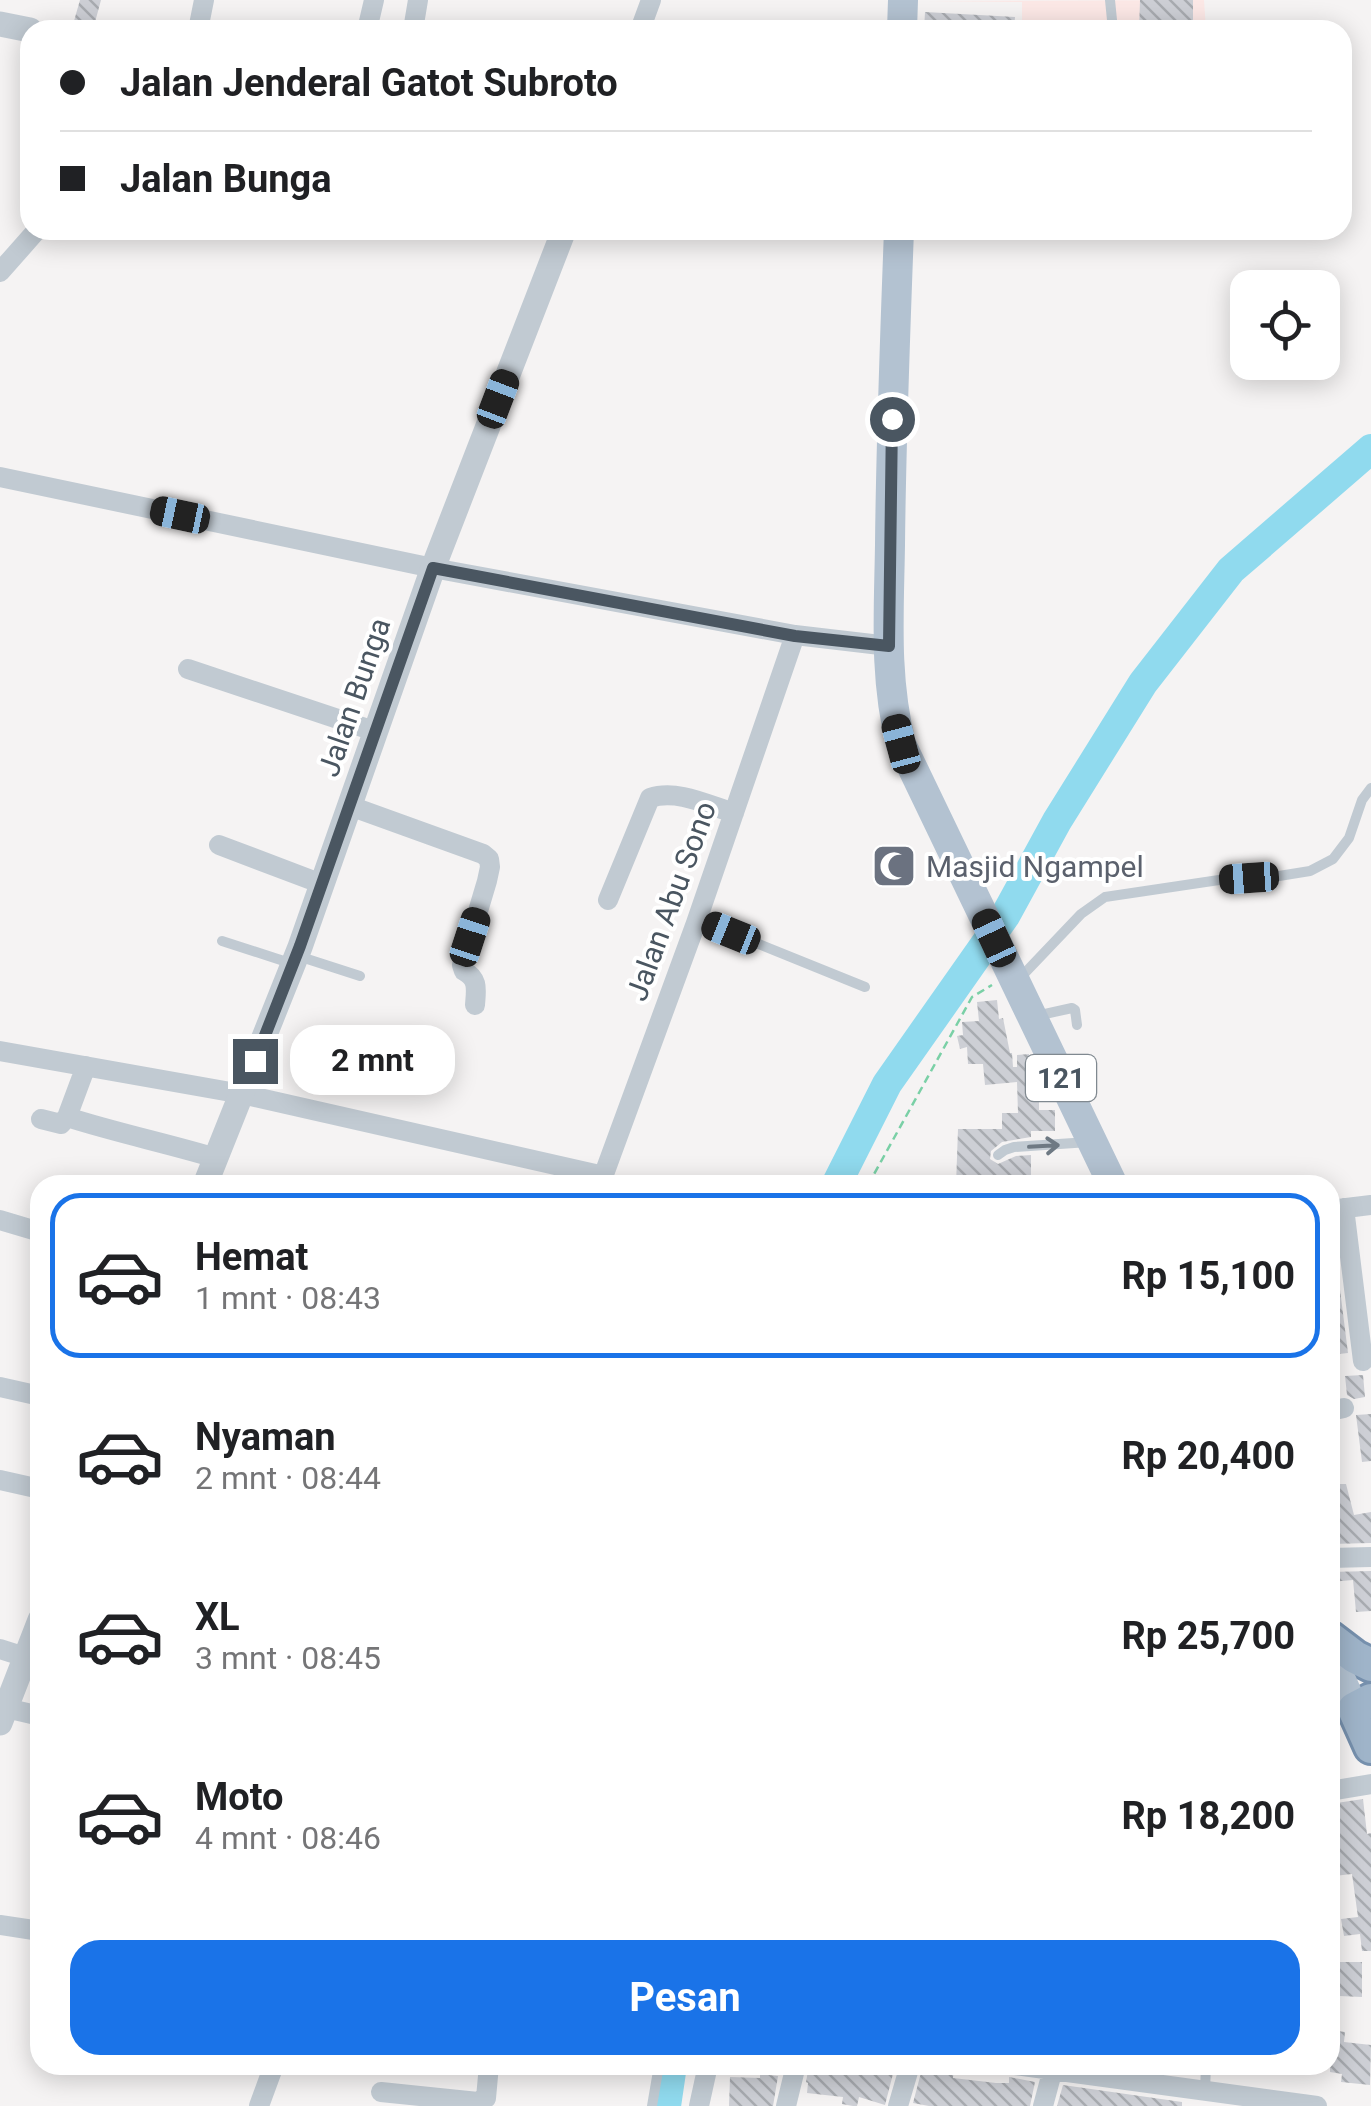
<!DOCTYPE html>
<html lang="id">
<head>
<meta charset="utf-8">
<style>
  :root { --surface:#fff; --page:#f6f6f6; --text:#202124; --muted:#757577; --line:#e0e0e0; --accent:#1a73e8 }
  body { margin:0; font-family:Roboto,sans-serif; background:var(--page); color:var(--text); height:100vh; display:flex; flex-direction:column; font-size:38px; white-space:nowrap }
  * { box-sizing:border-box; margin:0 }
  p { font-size:32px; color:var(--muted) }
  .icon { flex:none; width:55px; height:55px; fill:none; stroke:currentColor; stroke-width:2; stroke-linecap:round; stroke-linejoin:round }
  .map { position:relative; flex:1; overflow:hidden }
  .details { position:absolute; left:30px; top:1175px; width:1310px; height:900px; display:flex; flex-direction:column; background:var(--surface); border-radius:30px; box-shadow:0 5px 25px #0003 }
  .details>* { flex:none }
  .top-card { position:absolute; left:20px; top:20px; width:1332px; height:220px; border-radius:30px; box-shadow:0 5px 25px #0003; display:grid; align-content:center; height:220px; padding:0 40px; background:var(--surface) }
  .fabs { position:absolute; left:1230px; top:270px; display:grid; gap:20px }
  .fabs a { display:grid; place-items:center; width:110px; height:110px; border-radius:20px; background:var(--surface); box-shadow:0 5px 25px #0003; font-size:50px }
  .end { position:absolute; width:45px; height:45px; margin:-22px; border:12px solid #4a5661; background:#fff; box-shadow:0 0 0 5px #fff }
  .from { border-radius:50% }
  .bubble { position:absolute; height:70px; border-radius:30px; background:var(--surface); box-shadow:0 5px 25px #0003; font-size:32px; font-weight:700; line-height:70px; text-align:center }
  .car { position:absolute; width:30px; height:60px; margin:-30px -15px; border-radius:12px; box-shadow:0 0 8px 2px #0007; background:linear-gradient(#222 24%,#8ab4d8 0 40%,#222 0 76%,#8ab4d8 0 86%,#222 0) }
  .top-card b { display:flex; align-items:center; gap:35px; height:95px; font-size:38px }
  .top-card b+b { border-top:2px solid var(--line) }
  .top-card i { width:25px; height:25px; background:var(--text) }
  ul { padding:18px 0 0; list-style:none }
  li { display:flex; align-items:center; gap:30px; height:165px; margin:0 20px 15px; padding:0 20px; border:5px solid transparent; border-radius:30px }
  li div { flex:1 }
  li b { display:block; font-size:38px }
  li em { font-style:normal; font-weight:700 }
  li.current { border-color:var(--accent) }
  li>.icon { width:90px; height:90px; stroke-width:1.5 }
  .button { display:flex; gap:20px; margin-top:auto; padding:20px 40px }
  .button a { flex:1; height:115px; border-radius:30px; background:var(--accent); color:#fff; font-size:40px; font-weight:700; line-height:115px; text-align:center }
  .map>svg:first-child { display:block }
  .medical { fill:#fce8e6 }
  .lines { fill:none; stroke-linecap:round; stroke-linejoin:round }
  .river { stroke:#90daee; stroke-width:30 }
  .building { fill:url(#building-back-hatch) }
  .trunk-casing { stroke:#7690ad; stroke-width:38 }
  .path { stroke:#7ad0a6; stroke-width:2.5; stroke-dasharray:8 5; stroke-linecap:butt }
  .service { stroke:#c1cad2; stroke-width:10 }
  .minor { stroke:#c1cad2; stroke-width:20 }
  .tertiary { stroke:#c1cad2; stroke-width:25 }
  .primary { stroke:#b3c2d1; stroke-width:30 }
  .trunk { stroke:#9fb4c9; stroke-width:32 }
  .oneway { stroke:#6e7983 }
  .route { stroke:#4a5661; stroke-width:12 }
  .labels { text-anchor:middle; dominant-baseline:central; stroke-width:8; stroke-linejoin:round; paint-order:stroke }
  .shield { fill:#fff; stroke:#808990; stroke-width:2.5 }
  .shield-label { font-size:28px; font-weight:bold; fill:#4a5661 }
  .street-label { font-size:30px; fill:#4a5661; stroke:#fff }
  .worship-label { font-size:30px; fill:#5b616d; stroke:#fff; text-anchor:start }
</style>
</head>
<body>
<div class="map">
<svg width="1371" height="2106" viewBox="0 0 1371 2106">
  <defs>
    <pattern id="building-back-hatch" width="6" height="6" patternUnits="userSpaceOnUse" patternTransform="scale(2.5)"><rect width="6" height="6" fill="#cdcfd5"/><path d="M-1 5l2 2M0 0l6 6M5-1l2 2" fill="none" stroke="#a8abb0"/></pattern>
  </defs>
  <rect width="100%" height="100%" fill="#f5f3f3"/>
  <!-- medical -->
  <path class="medical" d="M1204 0 1206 30H1022V2L926 1Z"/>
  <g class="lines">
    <!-- river -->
    <path class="river" d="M836 1185 887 1084 1005 916 1057 821 1143 683 1231 570 1371 449
      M666 2106 672 2065"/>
  </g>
  <!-- building -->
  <path class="building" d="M80 0H101L94 26 74 21Z
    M1140 0H1193V30H1139Z
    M925 12 1015 17 1014 30H924Z
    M997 1000 999 1019 1003 1018 1010 1053H1012L1013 1067H1017V1055L1029 1054 1030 1091H1039V1110H1055V1131H1031V1137L1002 1142 991 1151 990 1159 998 1164 1016 1156 1031 1155V1185H956L958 1129H1002V1113H1018L1017 1082 985 1085 983 1064H968L967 1047 960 1049 957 1036 963 1035 962 1022 979 1021 977 1002Z
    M1330 1250H1335L1348 1353 1330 1355Z
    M1363 1375 1365 1397 1354 1399 1347 1395 1345 1376Z
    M1371 1414V1461L1362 1462 1356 1415Z
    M1333 1484H1346L1354 1515 1371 1512V1543L1330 1544V1496L1335 1495Z
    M1371 1571V1611L1356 1612 1353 1580 1330 1582V1572Z
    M1363 1799 1367 1834 1371 1833V1951H1362L1360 1934 1344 1936 1341 1919 1358 1917 1352 1874 1334 1876 1330 1838V1804Z
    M1340 1962H1362V1997L1339 1996Z
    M1330 2030 1345 2032 1344 2042 1371 2045 1370 2085 1341 2082 1342 2074 1330 2072Z
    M809 2065H859L877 2069 878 2065 894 2070 885 2105 859 2097 857 2106H853L842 2104 843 2097 807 2093 808 2083 806 2082Z
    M923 2065H954L953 2078 996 2083H1009V2077L1035 2082 1030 2106H929L913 2103Z
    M760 2074 778 2076 773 2106H729L730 2077 760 2078Z
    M1063 2085 1182 2102V2106H1057Z"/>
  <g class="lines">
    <defs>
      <path id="trunk" d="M1330 1638 1355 1657 1371 1665
        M1371 1700 1354 1709 1371 1747"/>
    </defs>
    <!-- trunk casing -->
    <use href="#trunk" class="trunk-casing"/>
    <!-- path -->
    <path class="path" d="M868 1185 972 997 992 985"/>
    <!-- service -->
    <path class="service" d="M1110 0 1113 30
      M415 25 454 30
      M697 919 865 987
      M222 941 293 964
      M298 956 360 976
      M1019 979 1081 914 1105 897 1219 880 1279 876 1310 871 1333 859 1349 838 1362 800 1371 788
      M1036 1016 1072 1008 1075 1010 1077 1025
      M998 1155 1005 1150 1014 1147 1089 1142
      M1205 2090 1206 2065
      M652 2106 659 2065"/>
    <!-- minor -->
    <path class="minor" d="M198 30 204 0
      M367 30 374 0
      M413 30 418 0
      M640 30 651 0
      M0 272 37 230
      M0 477 433 568 795 635 889 646
      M188 669 377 732
      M350 806 483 854 489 859 490 867 487 881 462 965 464 971C479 979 476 990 475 1005
      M219 845 322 884
      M608 900 650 798C677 789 708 805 734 813
      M0 1051 242 1094 604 1176
      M67 1117C117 1133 166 1143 216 1158
      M41 1119 61 1124 67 1117 86 1066
      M600 1185 696 923 795 635
      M1344 1208 1363 1361
      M1330 1210 1371 1205
      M0 1220 40 1232
      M0 1387 40 1396
      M1330 1411 1344 1408
      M0 1480 40 1489
      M1330 1558 1371 1557
      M0 1649 25 1657
      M6 1708 40 1716
      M1330 1791 1371 1784
      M0 1925 40 1931
      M1015 2065 1317 2106
      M381 2092 478 2102 486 2098 489 2065
      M259 2106 274 2065
      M699 2106 708 2065
      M786 2106 796 2065
      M898 2106 910 2065
      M1043 2106 1054 2065"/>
    <!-- tertiary -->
    <path class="tertiary" d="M0 24 30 30
      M205 1185 300 947 433 568 564 230
      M0 1723 40 1620"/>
    <!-- primary -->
    <path class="primary" d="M902 30 903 0
      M899 230C895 335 891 440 890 545 889 612 884 678 901 744L1113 1185
      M1330 1656 1354 1709"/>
    <!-- trunk -->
    <use href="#trunk" class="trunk"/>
  </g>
  <!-- one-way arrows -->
  <defs><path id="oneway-shaft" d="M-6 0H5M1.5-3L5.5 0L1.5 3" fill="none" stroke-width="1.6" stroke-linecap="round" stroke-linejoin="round" transform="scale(2.5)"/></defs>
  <use class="oneway" href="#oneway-shaft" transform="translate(1044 1146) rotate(-3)"/>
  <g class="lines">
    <!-- route -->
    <path class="route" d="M255 1061 300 946 433 568 795 636 889 646 892 419"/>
  </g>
  <!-- icons -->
  <defs>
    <symbol id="mosque-square" viewBox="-11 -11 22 22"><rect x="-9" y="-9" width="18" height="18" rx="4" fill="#6b7280" stroke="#fff"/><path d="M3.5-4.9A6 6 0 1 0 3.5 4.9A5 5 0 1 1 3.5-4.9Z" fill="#fff"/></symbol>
  </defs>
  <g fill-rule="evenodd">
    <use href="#mosque-square" x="869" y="841" width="50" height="50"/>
  </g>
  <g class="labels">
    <!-- shield labels -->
    <rect class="shield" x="1026" y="1055" width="70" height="46" rx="8"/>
    <g class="shield-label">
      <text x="1061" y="1078">121</text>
    </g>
    <!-- street labels -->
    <g class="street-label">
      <text transform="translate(354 697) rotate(-71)">Jalan Bunga</text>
      <text transform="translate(671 901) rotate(-70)">Jalan Abu Sono</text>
    </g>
    <!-- worship labels -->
    <g class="worship-label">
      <text x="926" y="866">Masjid Ngampel</text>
    </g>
  </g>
</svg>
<div class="fabs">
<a><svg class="icon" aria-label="locate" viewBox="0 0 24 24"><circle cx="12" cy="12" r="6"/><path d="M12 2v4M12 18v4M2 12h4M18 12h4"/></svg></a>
</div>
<i class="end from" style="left:892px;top:419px"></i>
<i class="end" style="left:255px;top:1061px"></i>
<div class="bubble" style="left:290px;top:1025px;width:165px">2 mnt</div>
<i class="car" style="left:498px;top:399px;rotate:21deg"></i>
<i class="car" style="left:180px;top:515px;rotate:282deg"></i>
<i class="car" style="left:901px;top:744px;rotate:345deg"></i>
<i class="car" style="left:1249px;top:878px;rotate:266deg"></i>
<i class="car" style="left:731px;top:933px;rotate:292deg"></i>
<i class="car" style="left:470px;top:937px;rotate:18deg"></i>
<i class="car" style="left:994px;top:938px;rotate:335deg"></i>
<div class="top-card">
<b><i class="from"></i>Jalan Jenderal Gatot Subroto</b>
<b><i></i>Jalan Bunga</b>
</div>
<section class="details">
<ul>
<li class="current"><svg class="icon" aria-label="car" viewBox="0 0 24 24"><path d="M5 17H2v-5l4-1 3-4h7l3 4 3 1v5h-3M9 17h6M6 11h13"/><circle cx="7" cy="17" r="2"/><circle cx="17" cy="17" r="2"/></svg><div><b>Hemat</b><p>1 mnt · 08:43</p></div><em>Rp 15,100</em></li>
<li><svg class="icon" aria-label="car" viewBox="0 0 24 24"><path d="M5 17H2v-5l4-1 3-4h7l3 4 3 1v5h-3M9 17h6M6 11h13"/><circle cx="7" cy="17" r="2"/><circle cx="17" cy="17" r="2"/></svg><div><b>Nyaman</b><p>2 mnt · 08:44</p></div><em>Rp 20,400</em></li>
<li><svg class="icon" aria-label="car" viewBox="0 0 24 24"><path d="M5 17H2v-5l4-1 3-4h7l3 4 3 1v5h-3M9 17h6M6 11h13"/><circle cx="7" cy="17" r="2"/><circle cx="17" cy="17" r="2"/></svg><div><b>XL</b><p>3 mnt · 08:45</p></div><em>Rp 25,700</em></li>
<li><svg class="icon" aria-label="car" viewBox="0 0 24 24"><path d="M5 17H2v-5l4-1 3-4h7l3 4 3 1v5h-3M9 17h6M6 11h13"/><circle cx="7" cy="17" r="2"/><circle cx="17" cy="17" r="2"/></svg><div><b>Moto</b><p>4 mnt · 08:46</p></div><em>Rp 18,200</em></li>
</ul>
<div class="button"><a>Pesan</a></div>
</section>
</div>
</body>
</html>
